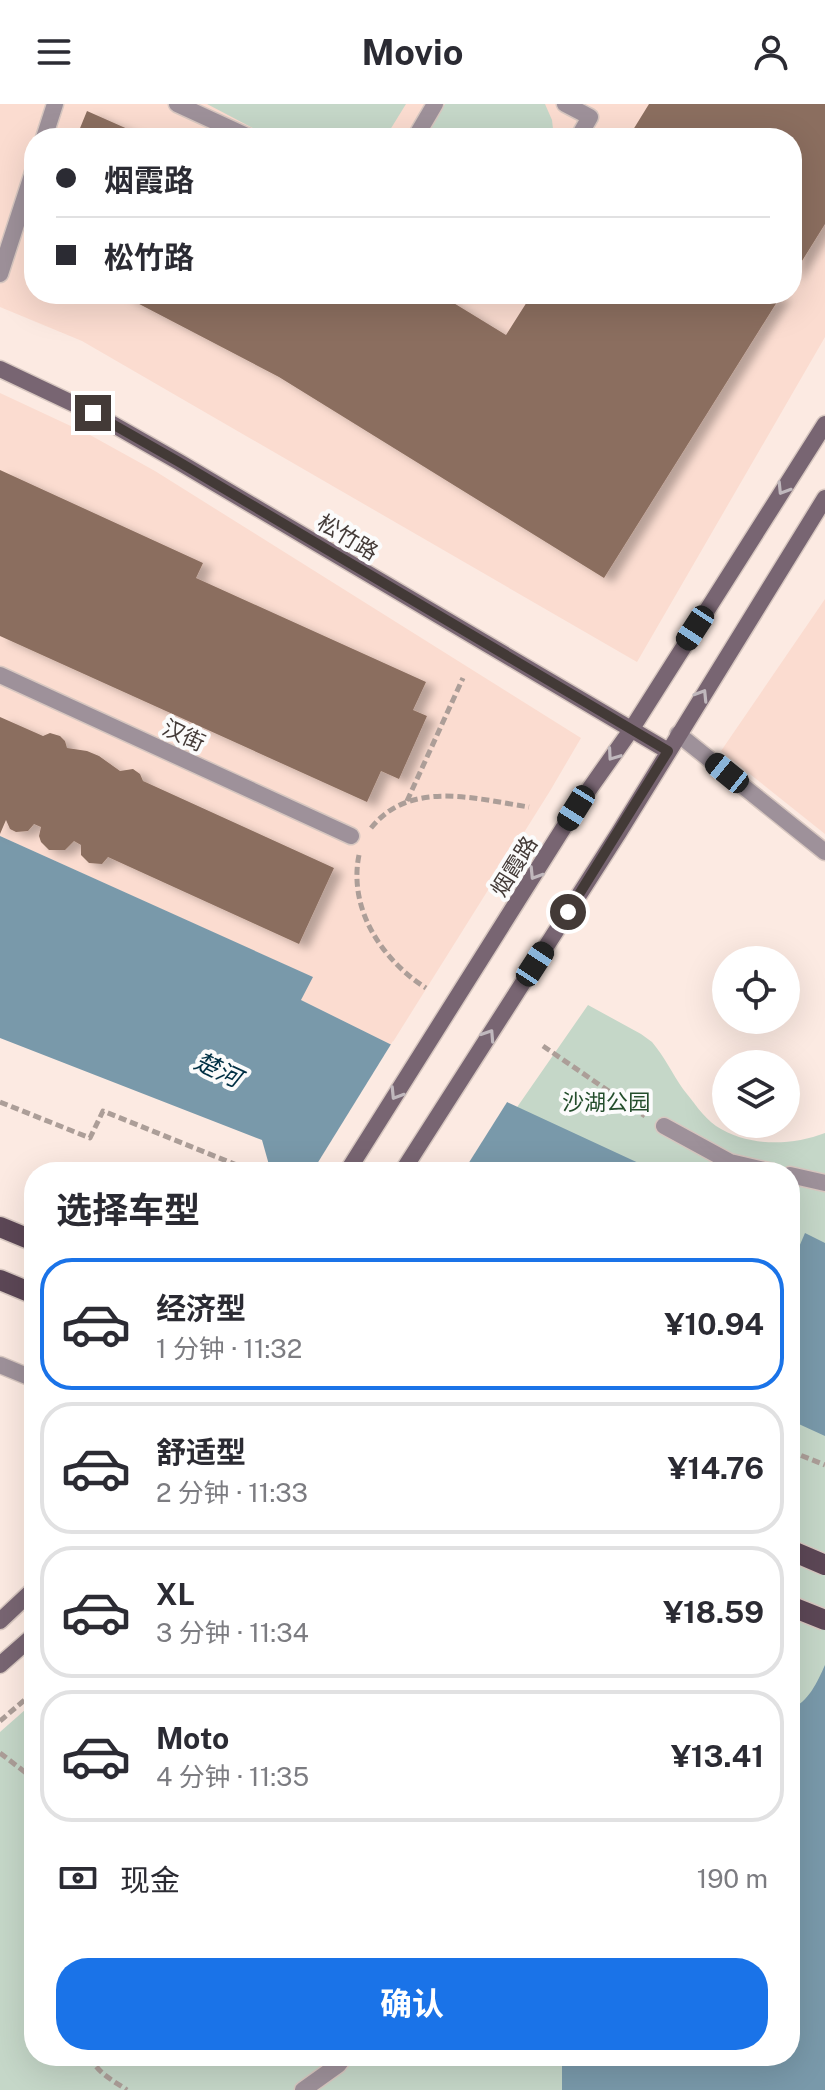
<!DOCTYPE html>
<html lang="zh">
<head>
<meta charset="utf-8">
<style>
  :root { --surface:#fff; --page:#f2f2f3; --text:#2b2b33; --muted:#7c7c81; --line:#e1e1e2; --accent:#1a73e8 }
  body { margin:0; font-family:"Public Sans","Noto Sans SC",sans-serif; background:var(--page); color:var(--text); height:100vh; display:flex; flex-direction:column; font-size:30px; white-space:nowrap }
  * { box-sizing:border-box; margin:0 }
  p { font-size:26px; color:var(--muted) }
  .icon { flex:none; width:44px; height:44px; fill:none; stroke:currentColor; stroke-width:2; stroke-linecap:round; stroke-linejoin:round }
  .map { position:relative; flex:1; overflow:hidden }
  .details { position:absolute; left:24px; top:1058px; width:776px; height:904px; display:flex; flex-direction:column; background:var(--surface); border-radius:32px; box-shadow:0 8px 32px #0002 }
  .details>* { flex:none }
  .guide { position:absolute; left:24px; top:24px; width:778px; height:176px; border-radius:32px; box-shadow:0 8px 32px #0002; display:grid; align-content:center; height:176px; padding:0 32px; background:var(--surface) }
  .tools { position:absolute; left:712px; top:842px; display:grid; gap:16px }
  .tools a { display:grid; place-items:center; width:88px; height:88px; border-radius:50%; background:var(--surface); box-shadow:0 8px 32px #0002; font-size:40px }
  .end { position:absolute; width:36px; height:36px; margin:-18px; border:10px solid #433a37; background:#fff; box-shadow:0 0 0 4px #fff }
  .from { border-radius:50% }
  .car { position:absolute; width:24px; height:48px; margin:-24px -12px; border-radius:10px; box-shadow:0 0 6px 2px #0007; background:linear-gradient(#222 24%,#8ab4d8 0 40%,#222 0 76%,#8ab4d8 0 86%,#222 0) }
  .guide b { display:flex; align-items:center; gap:28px; height:76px; font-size:30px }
  .guide b+b { border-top:2px solid var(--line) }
  .guide i { width:20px; height:20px; background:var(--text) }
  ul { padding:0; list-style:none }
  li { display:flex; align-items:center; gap:24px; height:132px; margin:0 16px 12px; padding:0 16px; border:4px solid var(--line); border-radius:32px }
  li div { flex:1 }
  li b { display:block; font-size:30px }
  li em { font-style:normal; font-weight:700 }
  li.active { border-color:var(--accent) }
  li>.icon { width:72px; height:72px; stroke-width:1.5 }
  h2 { padding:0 32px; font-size:36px; line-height:96px }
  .pay { display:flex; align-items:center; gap:20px; height:88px; padding:0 32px; font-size:30px }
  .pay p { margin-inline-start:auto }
  .primary-button { display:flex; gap:16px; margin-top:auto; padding:16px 32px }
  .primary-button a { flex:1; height:92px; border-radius:32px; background:var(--accent); color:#fff; font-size:32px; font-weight:700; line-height:92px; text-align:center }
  header { display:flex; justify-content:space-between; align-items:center; height:104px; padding:0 32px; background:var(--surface); font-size:36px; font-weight:700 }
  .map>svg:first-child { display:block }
  .built { fill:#fbdcd0; fill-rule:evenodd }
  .green { fill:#c5d7c8 }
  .water { fill:#7999aa }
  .pier { fill:#fceae2 }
  .building { fill:#8b6e5f; filter:url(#shadow) }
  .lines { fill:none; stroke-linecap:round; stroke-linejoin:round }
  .lane-casing { stroke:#d7c7c0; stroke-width:19 }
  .street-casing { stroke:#d7c7c0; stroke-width:19 }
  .secondary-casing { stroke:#d7c7c0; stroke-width:19 }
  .primary-casing { stroke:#d7c7c0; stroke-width:23 }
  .path { stroke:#ac9e98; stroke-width:5; stroke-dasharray:8 4; stroke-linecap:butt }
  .lane { stroke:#9e919a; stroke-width:16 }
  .street { stroke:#9e919a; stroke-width:16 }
  .secondary { stroke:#786572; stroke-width:16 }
  .primary { stroke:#5c4756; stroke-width:20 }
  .primary-bridge-casing { stroke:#d7c7c0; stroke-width:23; stroke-linecap:butt }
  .primary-bridge { stroke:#5c4756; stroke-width:20 }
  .oneway { stroke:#c0b8bd }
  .route { stroke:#433a37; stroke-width:10 }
  .labels { text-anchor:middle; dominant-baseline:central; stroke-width:8; stroke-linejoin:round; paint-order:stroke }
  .street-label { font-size:22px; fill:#433a37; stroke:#fbfbfb }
  .park-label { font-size:22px; fill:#244e2c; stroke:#fbfbfb }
  .water-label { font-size:24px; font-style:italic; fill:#013044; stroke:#fbfbfb }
</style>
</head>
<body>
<header><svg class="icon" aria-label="menu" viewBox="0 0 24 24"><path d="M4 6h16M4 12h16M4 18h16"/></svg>Movio<svg class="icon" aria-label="person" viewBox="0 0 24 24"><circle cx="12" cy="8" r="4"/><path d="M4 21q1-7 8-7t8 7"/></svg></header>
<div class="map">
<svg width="825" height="1986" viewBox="0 0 825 1986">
  <defs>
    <filter id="shadow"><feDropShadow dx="9" dy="5" stdDeviation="4" flood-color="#0004"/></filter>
  </defs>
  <rect width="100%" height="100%" fill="#fceae2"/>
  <!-- built -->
  <path class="built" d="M0 0H825V233L637 558 82 237 0 203ZM34 34H792V190H34Z
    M0 289 90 331 155 367 581 634 550 687 391 941 301 896 312 873 0 732Z
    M825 495V730L721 647Z"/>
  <!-- green -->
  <path class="green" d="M207 0H406L385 34H272Z
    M445 0H545L552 16 554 34H425Z
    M588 901 641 930 652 938C664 952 672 969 683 985 693 997 703 1013 716 1022 748 1043 791 1042 825 1029V1986H0V1628L34 1598V1952H790V1068H472Z"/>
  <!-- water -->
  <path class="water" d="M0 732 313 873 301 896 507 998 658 1068H271L262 1036 0 934Z
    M805 1129 825 1139V1332L790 1316V1148L796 1150Z
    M825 1561V1986H562V1952H790V1606C809 1597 817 1579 825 1561Z"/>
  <!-- pier -->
  <path class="pier" d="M393 937 509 995 463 1068H312Z"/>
  <!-- building -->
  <path class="building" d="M649 0H825V120L792 173V34H628Z
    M87 7 148 34H76Z
    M120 190H439L506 231 532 190H782L604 474 279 273Z
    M0 366 203 459 196 474 426 578 413 606 427 612 399 675 381 667 367 698 0 532Z
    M0 613 43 632 50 629 60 632 65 637 67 644 87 647 99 652 120 667 133 665 140 670 143 677 334 764 299 840 108 753 102 760 89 759 81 751V741L74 737 65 746H49L41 738 39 732 41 723 34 720 28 727 16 728 10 725 6 716 0 730Z"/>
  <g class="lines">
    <defs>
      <path id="lane" d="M177 0 251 34
        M565 0 590 13 578 34
        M44 34 55 0
        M415 34 435 0
        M0 170 34 65
        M678 630 825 748
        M664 1022 730 1058 773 1068
        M790 1071 825 1079
        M0 1261 34 1275
        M303 1986 338 1961 345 1952"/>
      <path id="street" d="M0 571 351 732"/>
      <path id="secondary" d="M0 265 93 309 179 358 668 647
        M347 1068 576 704 631 626 825 320
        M402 1068 618 730 825 394
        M0 1517 34 1485
        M0 1561 34 1531"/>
      <path id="primary" d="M0 1123 34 1137
        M0 1176 34 1190"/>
    </defs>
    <!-- lane casing -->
    <use href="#lane" class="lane-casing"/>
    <!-- street casing -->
    <use href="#street" class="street-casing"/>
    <!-- secondary casing -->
    <use href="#secondary" class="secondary-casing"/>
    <!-- primary casing -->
    <use href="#primary" class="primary-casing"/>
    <!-- path -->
    <path class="path" d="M407 697 463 574
      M371 724C410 675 476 695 529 703
      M359 751C348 805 382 856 426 884
      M543 942 645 1012
      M0 998 90 1034 103 1007 239 1062 242 1068
      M790 1347 825 1361
      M0 1617 34 1588
      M0 1649 34 1675
      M91 1952C95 1968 114 1977 127 1986"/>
    <!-- lane -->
    <use href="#lane" class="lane"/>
    <!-- street -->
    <use href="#street" class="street"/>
    <!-- secondary -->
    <use href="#secondary" class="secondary"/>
    <!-- primary -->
    <use href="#primary" class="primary"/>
    <defs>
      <path id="primary-bridge" d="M790 1446 825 1461
        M790 1502 825 1516"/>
    </defs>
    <!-- primary-bridge casing -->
    <use href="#primary-bridge" class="primary-bridge-casing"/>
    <!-- primary-bridge -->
    <use href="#primary-bridge" class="primary-bridge"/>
  </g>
  <!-- one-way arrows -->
  <defs><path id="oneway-chevron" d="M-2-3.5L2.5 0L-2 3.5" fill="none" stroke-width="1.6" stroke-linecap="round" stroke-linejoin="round" transform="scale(2)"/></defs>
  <g class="oneway">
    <use href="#oneway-chevron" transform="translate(783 385) rotate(122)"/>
    <use href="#oneway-chevron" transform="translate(702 591) rotate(-58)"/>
    <use href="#oneway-chevron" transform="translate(613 651) rotate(125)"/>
    <use href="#oneway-chevron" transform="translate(535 770) rotate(122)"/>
    <use href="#oneway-chevron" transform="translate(489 931) rotate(-57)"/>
    <use href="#oneway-chevron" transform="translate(396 990) rotate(122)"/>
  </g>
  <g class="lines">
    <!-- route -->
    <path class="route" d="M93 309 179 358 668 647 568 808"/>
  </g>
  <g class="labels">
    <!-- street labels -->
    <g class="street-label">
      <text transform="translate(348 433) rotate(31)">松竹路</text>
      <text transform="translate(184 631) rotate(25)">汉街</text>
      <text transform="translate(514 762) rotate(-58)">烟霞路</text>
    </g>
    <!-- park labels -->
    <g class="park-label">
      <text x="606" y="998">沙湖公园</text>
    </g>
    <!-- water labels -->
    <g class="water-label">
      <text transform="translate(218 965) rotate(25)">楚河</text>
    </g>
  </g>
</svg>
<div class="tools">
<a><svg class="icon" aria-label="locate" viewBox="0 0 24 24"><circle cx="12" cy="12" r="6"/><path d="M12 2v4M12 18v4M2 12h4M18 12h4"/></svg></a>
<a><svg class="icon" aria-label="layers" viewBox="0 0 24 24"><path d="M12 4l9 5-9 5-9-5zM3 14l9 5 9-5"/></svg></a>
</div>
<i class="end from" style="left:568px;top:808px"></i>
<i class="end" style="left:93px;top:309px"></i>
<i class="car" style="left:695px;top:524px;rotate:213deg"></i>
<i class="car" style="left:727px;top:669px;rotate:309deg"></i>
<i class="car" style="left:576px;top:704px;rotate:212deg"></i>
<i class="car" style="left:535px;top:860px;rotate:33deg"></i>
<div class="guide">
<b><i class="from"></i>烟霞路</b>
<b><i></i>松竹路</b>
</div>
<section class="details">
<h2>选择车型</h2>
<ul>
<li class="active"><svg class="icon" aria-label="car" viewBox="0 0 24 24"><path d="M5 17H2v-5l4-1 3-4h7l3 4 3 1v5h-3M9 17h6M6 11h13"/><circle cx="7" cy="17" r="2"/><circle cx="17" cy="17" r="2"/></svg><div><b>经济型</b><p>1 分钟 · 11:32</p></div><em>¥10.94</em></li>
<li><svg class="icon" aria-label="car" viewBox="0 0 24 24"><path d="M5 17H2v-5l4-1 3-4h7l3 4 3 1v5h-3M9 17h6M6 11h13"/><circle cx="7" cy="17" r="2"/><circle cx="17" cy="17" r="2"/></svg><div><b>舒适型</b><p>2 分钟 · 11:33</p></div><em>¥14.76</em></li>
<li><svg class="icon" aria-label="car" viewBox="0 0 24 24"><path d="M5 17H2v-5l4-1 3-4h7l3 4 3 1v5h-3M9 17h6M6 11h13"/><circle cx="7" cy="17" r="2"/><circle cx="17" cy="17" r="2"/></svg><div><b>XL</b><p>3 分钟 · 11:34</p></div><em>¥18.59</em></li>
<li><svg class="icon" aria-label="car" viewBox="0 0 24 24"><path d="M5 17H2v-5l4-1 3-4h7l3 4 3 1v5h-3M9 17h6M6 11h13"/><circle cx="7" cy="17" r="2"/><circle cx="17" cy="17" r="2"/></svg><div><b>Moto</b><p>4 分钟 · 11:35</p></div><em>¥13.41</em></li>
</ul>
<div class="pay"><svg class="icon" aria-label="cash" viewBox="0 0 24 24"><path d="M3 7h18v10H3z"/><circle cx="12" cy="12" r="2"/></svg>现金<p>190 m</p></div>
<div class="primary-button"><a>确认</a></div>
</section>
</div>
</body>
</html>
